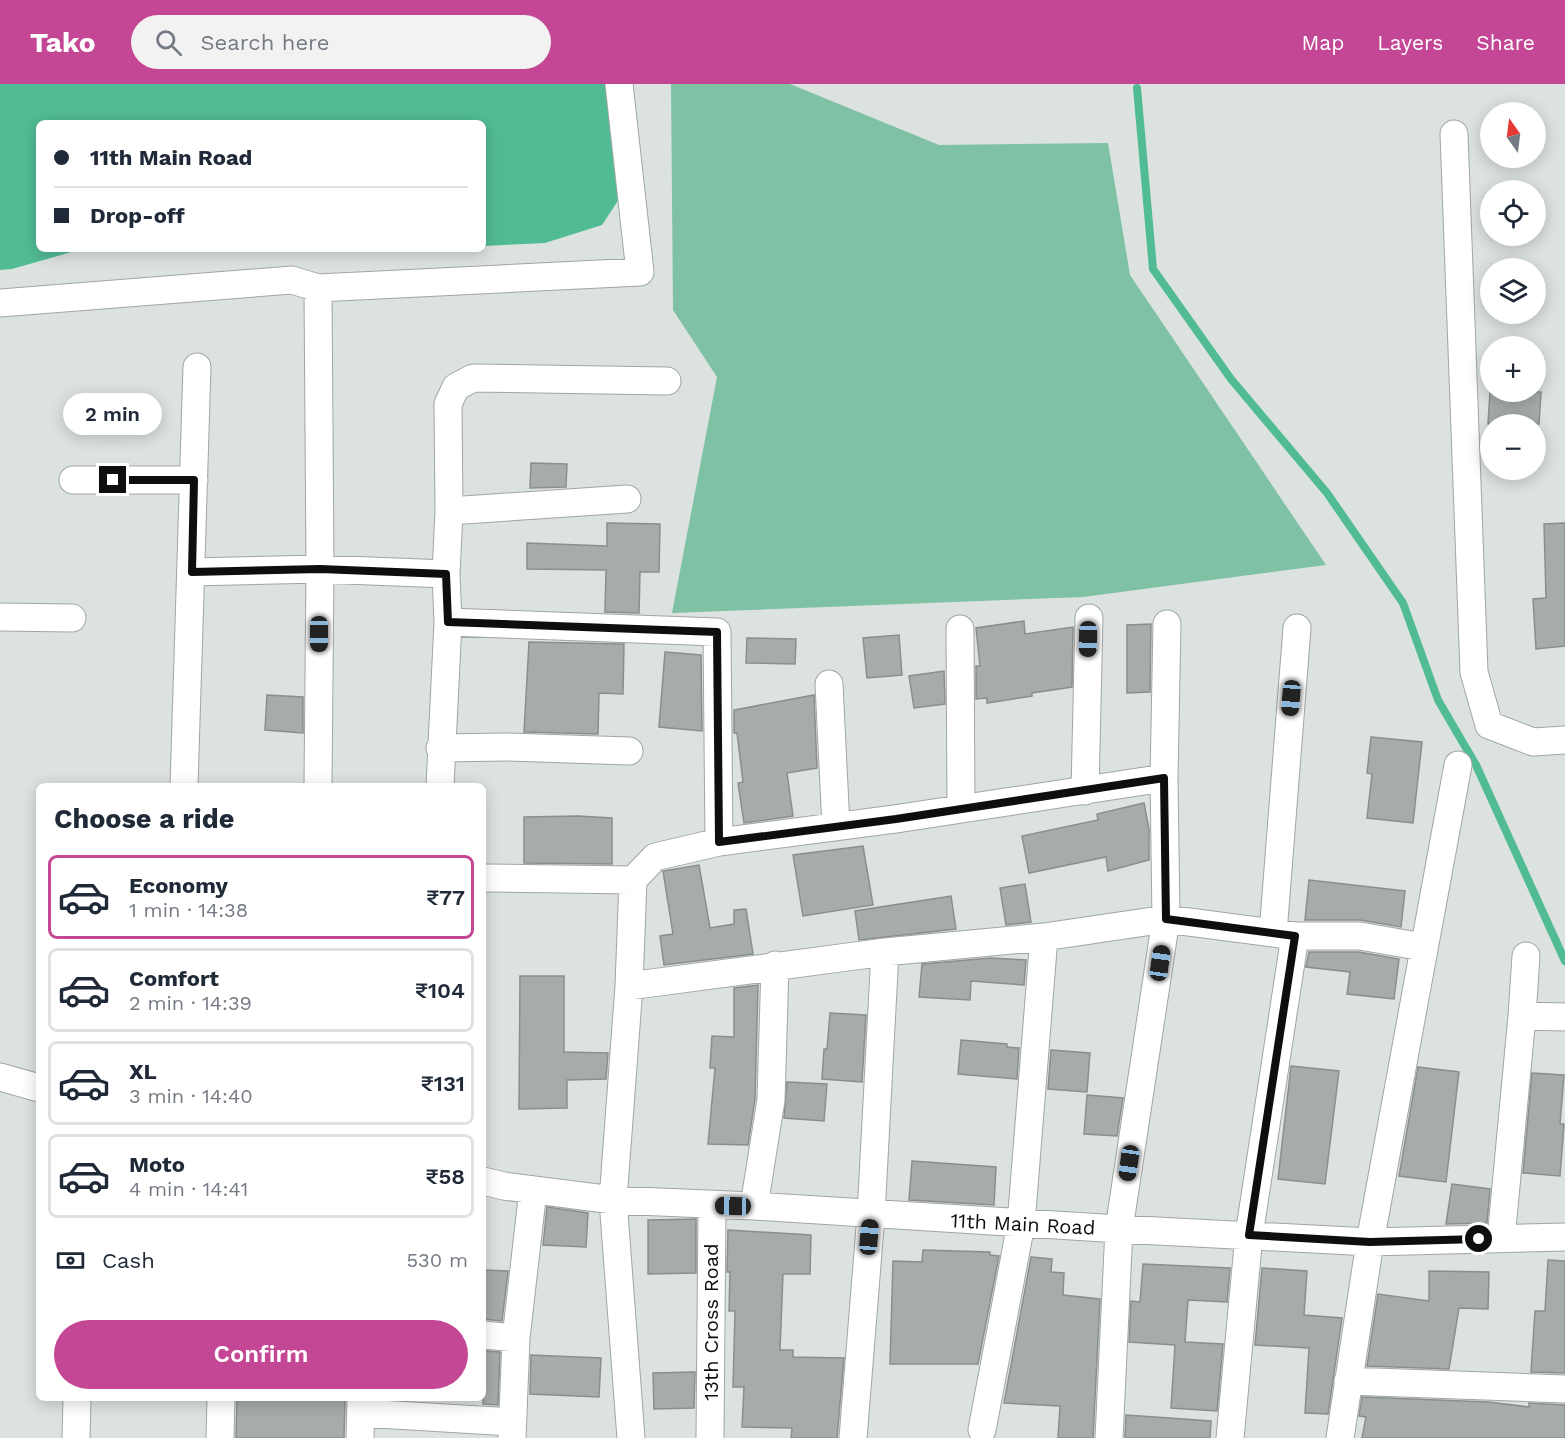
<!DOCTYPE html>
<html lang="en">
<head>
<meta charset="utf-8">
<style>
  :root { --surface:#fff; --page:#f2f2f3; --text:#1f2937; --muted:#747a83; --line:#e0e1e3; --accent:#c44795 }
  body { margin:0; font-family:"Work Sans",sans-serif; background:var(--page); color:var(--text); height:100vh; display:flex; flex-direction:column; font-size:22px; white-space:nowrap }
  * { box-sizing:border-box; margin:0 }
  p { font-size:20px; color:var(--muted) }
  .icon { flex:none; width:33px; height:33px; fill:none; stroke:currentColor; stroke-width:2; stroke-linecap:round; stroke-linejoin:round }
  .map { position:relative; flex:1; overflow:hidden }
  .drawer { position:absolute; left:36px; top:699px; width:450px; height:618px; display:flex; flex-direction:column; background:var(--surface); border-radius:9px; box-shadow:0 3px 15px #0003 }
  .drawer>* { flex:none }
  .guide { position:absolute; left:36px; top:36px; width:450px; height:132px; border-radius:9px; box-shadow:0 3px 15px #0003; display:grid; align-content:center; height:132px; padding:0 18px; background:var(--surface) }
  .needle { width:39px; rotate:346deg }
  .fabs { position:absolute; left:1480px; top:18px; display:grid; gap:12px }
  .fabs a { display:grid; place-items:center; width:66px; height:66px; border-radius:50%; background:var(--surface); box-shadow:0 3px 15px #0003; font-size:30px }
  .end { position:absolute; width:27px; height:27px; margin:-14px; border:8px solid #0d0f0e; background:#fff; box-shadow:0 0 0 3px #fff }
  .from { border-radius:50% }
  .bubble { position:absolute; height:42px; border-radius:21px; background:var(--surface); box-shadow:0 3px 15px #0003; font-size:20px; font-weight:600; line-height:42px; text-align:center }
  .car { position:absolute; width:18px; height:36px; margin:-18px -9px; border-radius:8px; box-shadow:0 0 4px 2px #0007; background:linear-gradient(#222 24%,#8ab4d8 0 40%,#222 0 76%,#8ab4d8 0 86%,#222 0) }
  .guide b { display:flex; align-items:center; gap:21px; height:57px; font-size:22px }
  .guide b+b { border-top:2px solid var(--line) }
  .guide i { width:15px; height:15px; background:var(--text) }
  ul { padding:0; list-style:none }
  li { display:flex; align-items:center; gap:18px; height:84px; margin:0 12px 9px; padding:0 6px; border:3px solid var(--line); border-radius:9px }
  li div { flex:1 }
  li b { display:block; font-size:22px }
  li em { font-style:normal; font-weight:600 }
  li.current { border-color:var(--accent) }
  li>.icon { width:54px; height:54px; stroke-width:1.5 }
  h2 { padding:0 18px; font-size:27px; line-height:72px }
  .pay { display:flex; align-items:center; gap:15px; height:66px; padding:0 18px; font-size:22px }
  .pay p { margin-inline-start:auto }
  .button { display:flex; gap:12px; margin-top:auto; padding:12px 18px }
  .button a { flex:1; height:69px; border-radius:36px; background:var(--accent); color:#fff; font-size:24px; font-weight:600; line-height:69px; text-align:center }
  header { display:flex; align-items:center; gap:36px; box-sizing:border-box; height:84px; padding:0 30px; background:var(--accent); color:#fff }
  header strong { font-size:28px }
  nav { display:flex; gap:33px; margin-inline-start:auto; font-size:21px }
  .search { width:420px; height:54px; background:var(--page); display:flex; align-items:center; gap:15px; box-sizing:border-box; padding:0 21px; border-radius:33px; color:var(--muted); font-size:22px }
  .map>svg:first-child { display:block }
  .green { fill:#7fc1a5 }
  .water { fill:#51bc94 }
  .lines { fill:none; stroke-linecap:round; stroke-linejoin:round }
  .stream { stroke:#51bc94; stroke-width:8 }
  .building { fill:#a6aca9; stroke:#8a8f8d; stroke-width:1.5 }
  .minor-casing { stroke:#a0a6a3; stroke-width:29 }
  .minor { stroke:#fff; stroke-width:27 }
  .route { stroke:#0d0f0e; stroke-width:8 }
  .labels { text-anchor:middle; dominant-baseline:central; stroke-width:6; stroke-linejoin:round; paint-order:stroke }
  .street-label { font-size:20px; fill:#0d0f0e; stroke:#fff }
</style>
</head>
<body>
<header>
<strong>Tako</strong>
<div class="search"><svg class="icon" aria-label="search" viewBox="0 0 24 24"><circle cx="10" cy="10" r="6"/><path d="M15 15l6 6"/></svg>Search here</div>
<nav><a>Map</a><a>Layers</a><a>Share</a></nav>
</header>
<div class="map">
<svg width="1565" height="1354" viewBox="0 0 1565 1354">
  <rect width="100%" height="100%" fill="#dce2df"/>
  <!-- green -->
  <path class="green" d="M671 0H790L939 61 1108 59 1130 191 1326 481 1083 513 672 529 717 293 673 226Z"/>
  <!-- water -->
  <path class="water" d="M0 0H631L625 106 602 141 545 159 483 162V39H39V165H82L12 185 0 186Z"/>
  <g class="lines">
    <!-- stream -->
    <path class="stream" d="M1137 4 1153 185 1231 295 1327 409 1403 519 1438 616 1476 681 1565 877"/>
  </g>
  <!-- building -->
  <path class="building" d="M1490 308H1541L1539 340H1488Z
    M531 379 567 380 566 403 530 404Z
    M607 439 660 440 659 488H640L639 529 605 528 606 486 527 485V459L607 462Z
    M1565 439V562L1536 565 1533 515 1546 514 1544 440Z
    M1024 537 1025 550 1073 543 1072 603 1032 609V612L987 619V614L976 615V582H980L976 544Z
    M1151 540 1150 608 1127 609V541Z
    M899 551 902 591 867 594 863 554Z
    M747 554 796 555 795 580 746 579Z
    M529 558 624 560 623 610 599 609 598 650 524 648Z
    M665 568 701 571 702 647 659 643Z
    M944 587 945 620 914 624 909 592Z
    M267 611 303 613V649L265 646Z
    M814 611 817 684 787 689 793 732 744 739 738 699 743 698 737 649H734V626Z
    M1371 653 1422 658 1413 739 1367 734 1372 690 1367 689Z
    M1144 719 1149 745V776L1108 787 1106 773 1029 789 1022 752 1098 736 1097 730Z
    M578 732 612 734V780L524 779V733Z
    M863 762 873 821 803 832 793 771Z
    M699 781 710 844 734 840V826L746 825 753 870 664 881 660 852 673 850 663 787Z
    M1309 796 1405 807 1401 843 1360 836H1305Z
    M1025 800 1031 838 1006 841 1000 804Z
    M951 812 956 845 859 856 855 827Z
    M1309 868H1359L1399 875 1394 915 1347 910 1350 888 1306 883Z
    M991 874 1026 876 1024 901 971 897 970 916 919 913 922 880Z
    M520 892H564V968L608 969 606 995 567 996V1024L519 1025Z
    M758 901 755 1015 748 1061 708 1060 715 984H710L712 952 734 953V904Z
    M830 929 866 931 862 998 822 995 824 965H827Z
    M961 956 1007 960V963L1019 964 1017 995 958 990Z
    M1051 966 1090 969 1087 1008 1048 1005Z
    M1291 982 1339 987 1325 1100 1278 1095Z
    M1418 983 1459 988 1446 1098 1399 1092Z
    M1532 989 1564 991 1560 1040H1564L1560 1092 1523 1089Z
    M787 998 827 1000 824 1037 784 1034Z
    M1087 1011 1123 1014 1117 1052 1084 1050Z
    M912 1077 996 1083 994 1121 909 1116Z
    M1452 1100 1490 1105 1487 1139 1446 1140Z
    M547 1123 588 1129 586 1163 543 1161Z
    M696 1135V1189L648 1190V1136Z
    M728 1146 811 1151 810 1190H783L780 1266H793V1273L844 1274 837 1354H791L792 1344 742 1343 744 1303H733L735 1227H729L730 1188H727Z
    M923 1166 990 1168V1171L999 1172 978 1280H890L893 1177 922 1178Z
    M1031 1173 1052 1175 1051 1188 1064 1189 1063 1211 1100 1215 1093 1354H1058L1060 1322 1004 1319Z
    M1548 1176 1565 1177V1289L1531 1288 1535 1227H1545Z
    M1143 1180 1230 1184 1227 1218 1188 1216 1185 1258 1223 1260 1217 1327 1171 1324 1175 1261 1129 1258 1131 1217 1140 1218Z
    M1262 1184 1307 1187 1304 1231 1342 1234 1328 1330 1305 1329 1309 1264 1255 1261Z
    M483 1186 508 1187 502 1237 483 1235Z
    M1429 1187 1489 1188 1488 1225 1459 1224 1449 1285 1367 1282 1378 1210 1429 1217Z
    M483 1267 500 1268 498 1321 483 1320Z
    M531 1271 601 1274 599 1313 530 1310Z
    M695 1288 694 1324 654 1325 653 1289Z
    M1362 1313 1489 1318 1529 1323V1319L1565 1321V1354H1362L1366 1333 1359 1332Z
    M237 1314H345L344 1354H236Z
    M1126 1331 1211 1337 1210 1354H1125Z"/>
  <g class="lines">
    <defs>
      <path id="minor" d="M1454 50 1474 588 1489 641 1533 658 1565 656
        M0 219 292 196 318 204 640 188 619 0
        M73 396H194
        M449 427 627 415
        M192 488 320 485 446 490
        M0 533 72 534
        M448 538 717 548 719 758
        M960 545 961 725
        M829 600 836 743
        M440 664 507 663 629 667
        M1164 694 1167 540
        M184 702 197 283
        M318 702 320 485 318 204
        M440 702 448 538 446 490 449 427 448 320 456 303 473 294 667 297
        M1085 707 1089 534
        M483 794 633 796
        M1273 849 1297 544
        M629 902 885 868 1044 853 1166 835 1295 852H1360L1423 863
        M1522 932 1565 933
        M0 993 39 1004
        M483 1097 504 1102 613 1116 754 1122 1119 1145 1370 1158 1565 1153
        M754 1122 771 1016 775 881
        M1501 1155 1522 932 1526 872
        M483 1251 516 1254
        M1348 1297 1565 1305
        M361 1329 512 1338
        M982 1346 1021 1140 1044 853
        M76 1354 77 1314
        M220 1354 221 1314
        M360 1354 361 1314
        M512 1354 516 1254 533 1106
        M631 1354 613 1116 629 902 633 796 655 773 719 758 895 735 1164 694 1166 835 1119 1145 1109 1354
        M710 1354 712 1122
        M853 1354 871 1131 885 868
        M1230 1354 1249 1151 1295 852
        M1340 1354 1370 1158 1458 681"/>
    </defs>
    <!-- minor casing -->
    <use href="#minor" class="minor-casing"/>
    <!-- minor -->
    <use href="#minor" class="minor"/>
  </g>
  <g class="lines">
    <!-- route -->
    <path class="route" d="M113 396H194L192 488 320 485 446 490 448 538 717 548 719 758 896 735 1164 694 1166 835 1295 852 1249 1151 1370 1158 1479 1155"/>
  </g>
  <g class="labels">
    <!-- street labels -->
    <g class="street-label">
      <text transform="translate(1023 1140) rotate(3)">11th Main Road</text>
      <text transform="translate(711 1238) rotate(-90)">13th Cross Road</text>
    </g>
  </g>
</svg>
<div class="fabs">
<a><svg class="needle" viewBox="-14 -14 28 28"><path d="M0-13l5 13h-10z" fill="#e53935"/><path d="M0 13l5-13h-10z" fill="#747a83"/></svg></a>
<a><svg class="icon" aria-label="locate" viewBox="0 0 24 24"><circle cx="12" cy="12" r="6"/><path d="M12 2v4M12 18v4M2 12h4M18 12h4"/></svg></a>
<a><svg class="icon" aria-label="layers" viewBox="0 0 24 24"><path d="M12 4l9 5-9 5-9-5zM3 14l9 5 9-5"/></svg></a>
<a>+</a>
<a>−</a>
</div>
<i class="end from" style="left:1479px;top:1155px"></i>
<i class="end" style="left:113px;top:396px"></i>
<div class="bubble" style="left:63px;top:309px;width:99px">2 min</div>
<i class="car" style="left:319px;top:550px;rotate:180deg"></i>
<i class="car" style="left:1088px;top:555px;rotate:181deg"></i>
<i class="car" style="left:1291px;top:614px;rotate:185deg"></i>
<i class="car" style="left:1160px;top:879px;rotate:8deg"></i>
<i class="car" style="left:1129px;top:1079px;rotate:188deg"></i>
<i class="car" style="left:733px;top:1122px;rotate:271deg"></i>
<i class="car" style="left:869px;top:1153px;rotate:5deg"></i>
<div class="guide">
<b><i class="from"></i>11th Main Road</b>
<b><i></i>Drop-off</b>
</div>
<section class="drawer">
<h2>Choose a ride</h2>
<ul>
<li class="current"><svg class="icon" aria-label="car" viewBox="0 0 24 24"><path d="M5 17H2v-5l4-1 3-4h7l3 4 3 1v5h-3M9 17h6M6 11h13"/><circle cx="7" cy="17" r="2"/><circle cx="17" cy="17" r="2"/></svg><div><b>Economy</b><p>1 min · 14:38</p></div><em>₹77</em></li>
<li><svg class="icon" aria-label="car" viewBox="0 0 24 24"><path d="M5 17H2v-5l4-1 3-4h7l3 4 3 1v5h-3M9 17h6M6 11h13"/><circle cx="7" cy="17" r="2"/><circle cx="17" cy="17" r="2"/></svg><div><b>Comfort</b><p>2 min · 14:39</p></div><em>₹104</em></li>
<li><svg class="icon" aria-label="car" viewBox="0 0 24 24"><path d="M5 17H2v-5l4-1 3-4h7l3 4 3 1v5h-3M9 17h6M6 11h13"/><circle cx="7" cy="17" r="2"/><circle cx="17" cy="17" r="2"/></svg><div><b>XL</b><p>3 min · 14:40</p></div><em>₹131</em></li>
<li><svg class="icon" aria-label="car" viewBox="0 0 24 24"><path d="M5 17H2v-5l4-1 3-4h7l3 4 3 1v5h-3M9 17h6M6 11h13"/><circle cx="7" cy="17" r="2"/><circle cx="17" cy="17" r="2"/></svg><div><b>Moto</b><p>4 min · 14:41</p></div><em>₹58</em></li>
</ul>
<div class="pay"><svg class="icon" aria-label="cash" viewBox="0 0 24 24"><path d="M3 7h18v10H3z"/><circle cx="12" cy="12" r="2"/></svg>Cash<p>530 m</p></div>
<div class="button"><a>Confirm</a></div>
</section>
</div>
</body>
</html>
